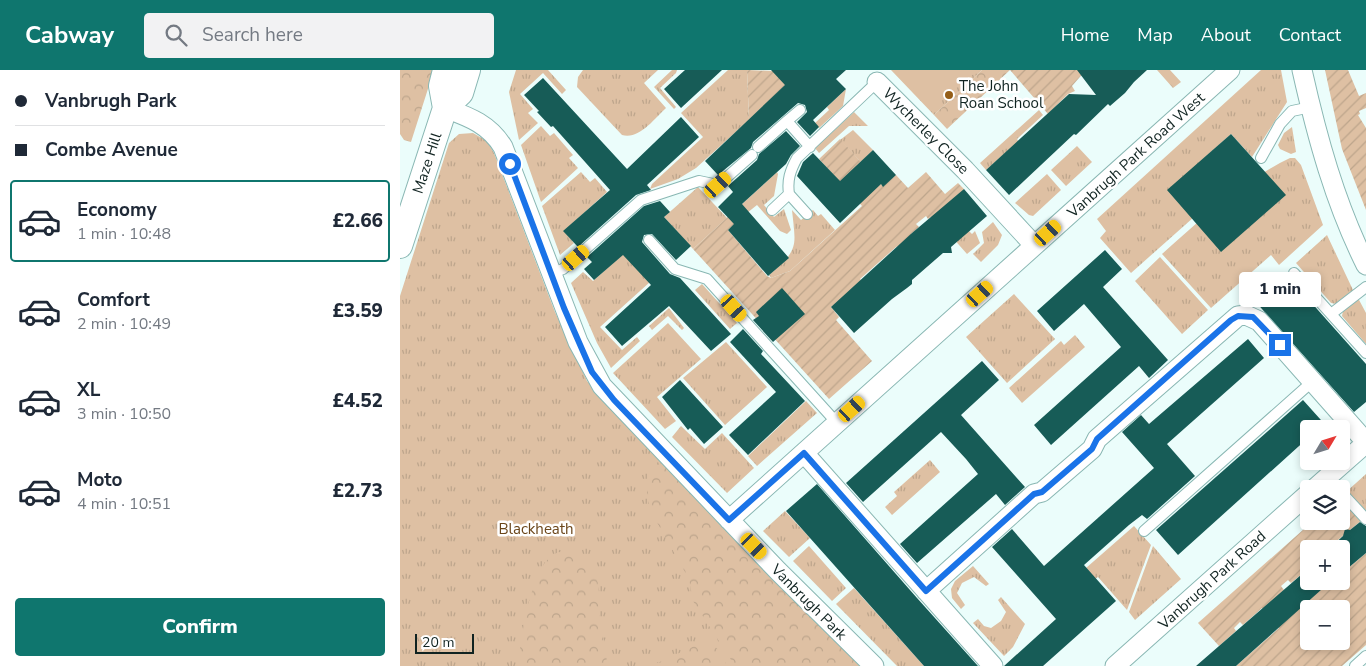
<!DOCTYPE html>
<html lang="en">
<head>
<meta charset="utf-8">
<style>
  :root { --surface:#fff; --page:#f2f2f3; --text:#1f2937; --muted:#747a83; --line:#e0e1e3; --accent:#0f766e }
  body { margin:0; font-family:"Nunito Sans",sans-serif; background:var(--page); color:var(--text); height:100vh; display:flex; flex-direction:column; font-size:19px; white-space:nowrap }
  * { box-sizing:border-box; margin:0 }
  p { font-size:16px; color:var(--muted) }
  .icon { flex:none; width:28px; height:28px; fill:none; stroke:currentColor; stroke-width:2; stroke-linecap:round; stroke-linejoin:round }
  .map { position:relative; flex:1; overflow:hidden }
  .panel { display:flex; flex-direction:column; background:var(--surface); width:400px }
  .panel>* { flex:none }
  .banner { display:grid; align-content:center; height:110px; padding:0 15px; background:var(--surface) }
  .needle { width:32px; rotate:52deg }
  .controls { position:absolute; left:900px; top:350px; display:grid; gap:10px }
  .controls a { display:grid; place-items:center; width:50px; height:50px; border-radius:5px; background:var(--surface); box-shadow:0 2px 8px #0003; font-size:25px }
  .scale { position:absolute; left:15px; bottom:12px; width:59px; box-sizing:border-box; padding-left:5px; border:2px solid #102321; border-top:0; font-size:14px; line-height:18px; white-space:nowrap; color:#102321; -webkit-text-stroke:4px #fff; paint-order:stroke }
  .end { position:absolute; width:22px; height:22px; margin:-11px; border:6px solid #1a73e8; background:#fff; box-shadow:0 0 0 2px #fff }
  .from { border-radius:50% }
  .bubble { position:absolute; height:35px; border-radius:5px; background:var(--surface); box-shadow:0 2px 8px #0003; font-size:16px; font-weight:800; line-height:35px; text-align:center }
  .car { position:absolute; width:15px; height:30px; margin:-15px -8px; border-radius:6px; box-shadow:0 0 4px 1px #0007; background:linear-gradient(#f5c518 24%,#345 0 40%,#f5c518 0 76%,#345 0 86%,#f5c518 0) }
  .banner b { display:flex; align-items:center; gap:18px; height:48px; font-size:19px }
  .banner b+b { border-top:1px solid var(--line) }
  .banner i { width:12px; height:12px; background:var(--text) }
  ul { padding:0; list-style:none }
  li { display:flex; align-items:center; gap:15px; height:82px; margin:0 10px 8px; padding:0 5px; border:2px solid transparent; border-radius:5px }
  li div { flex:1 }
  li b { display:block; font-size:19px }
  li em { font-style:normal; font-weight:800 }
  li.active { border-color:var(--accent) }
  li>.icon { width:45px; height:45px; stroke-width:1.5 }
  .cta { display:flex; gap:10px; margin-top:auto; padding:10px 15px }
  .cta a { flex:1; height:58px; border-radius:5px; background:var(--accent); color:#fff; font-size:20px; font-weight:800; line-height:58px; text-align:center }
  header { display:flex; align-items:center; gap:30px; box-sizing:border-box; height:70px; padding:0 25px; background:var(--accent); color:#fff }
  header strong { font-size:24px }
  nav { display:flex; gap:28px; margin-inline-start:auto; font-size:18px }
  .search { width:350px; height:45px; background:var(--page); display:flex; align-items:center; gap:12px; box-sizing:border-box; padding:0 18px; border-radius:5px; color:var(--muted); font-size:19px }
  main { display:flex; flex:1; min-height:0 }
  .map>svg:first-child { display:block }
  .grass { fill:url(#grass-tufts) }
  .forest { fill:url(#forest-crowns) }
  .garden { fill:url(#garden-furrows); fill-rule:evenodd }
  .pitch { fill:#dec0a3 }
  .building { fill:#175c57 }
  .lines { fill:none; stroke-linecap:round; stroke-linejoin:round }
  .service-casing { stroke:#89b7b3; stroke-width:12 }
  .minor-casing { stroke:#89b7b3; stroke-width:21 }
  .tertiary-casing { stroke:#89b7b3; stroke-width:26 }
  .service { stroke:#fff; stroke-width:10 }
  .minor { stroke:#fff; stroke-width:19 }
  .tertiary { stroke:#fff; stroke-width:24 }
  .route { stroke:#1a73e8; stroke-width:6 }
  .poi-dot { fill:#955e18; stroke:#fff; stroke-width:2 }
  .labels { text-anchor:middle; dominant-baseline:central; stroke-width:5; stroke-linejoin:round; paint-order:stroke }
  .poi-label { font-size:15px; fill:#102321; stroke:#fff; text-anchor:start }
  .street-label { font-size:15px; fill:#102321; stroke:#fff }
  .park-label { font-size:15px; fill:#6b461a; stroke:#fff }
</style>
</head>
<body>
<header>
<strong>Cabway</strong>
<div class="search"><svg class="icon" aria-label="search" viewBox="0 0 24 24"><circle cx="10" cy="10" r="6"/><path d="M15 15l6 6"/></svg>Search here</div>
<nav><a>Home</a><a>Map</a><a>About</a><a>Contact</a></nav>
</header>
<main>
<section class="panel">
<div class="banner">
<b><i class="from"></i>Vanbrugh Park</b>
<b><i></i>Combe Avenue</b>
</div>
<ul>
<li class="active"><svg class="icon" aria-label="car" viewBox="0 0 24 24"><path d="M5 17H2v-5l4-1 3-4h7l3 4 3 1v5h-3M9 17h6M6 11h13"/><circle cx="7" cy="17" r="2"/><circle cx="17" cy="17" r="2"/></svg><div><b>Economy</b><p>1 min · 10:48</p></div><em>£2.66</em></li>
<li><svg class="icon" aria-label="car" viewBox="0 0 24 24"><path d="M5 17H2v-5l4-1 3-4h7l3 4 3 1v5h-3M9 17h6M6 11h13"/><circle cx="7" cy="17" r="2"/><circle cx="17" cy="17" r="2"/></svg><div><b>Comfort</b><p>2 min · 10:49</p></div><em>£3.59</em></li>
<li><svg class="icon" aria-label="car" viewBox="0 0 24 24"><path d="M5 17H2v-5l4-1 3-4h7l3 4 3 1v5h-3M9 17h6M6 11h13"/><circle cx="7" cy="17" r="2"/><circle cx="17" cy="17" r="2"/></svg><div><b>XL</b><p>3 min · 10:50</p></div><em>£4.52</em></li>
<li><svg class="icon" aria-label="car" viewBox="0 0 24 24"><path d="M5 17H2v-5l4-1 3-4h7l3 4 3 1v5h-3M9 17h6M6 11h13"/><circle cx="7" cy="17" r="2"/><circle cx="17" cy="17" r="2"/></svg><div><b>Moto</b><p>4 min · 10:51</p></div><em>£2.73</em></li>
</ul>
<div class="cta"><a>Confirm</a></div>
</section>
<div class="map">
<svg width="966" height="596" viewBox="0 0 966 596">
  <defs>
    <pattern id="grass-tufts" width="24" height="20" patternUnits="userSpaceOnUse" patternTransform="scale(1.25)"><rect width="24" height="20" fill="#dec0a3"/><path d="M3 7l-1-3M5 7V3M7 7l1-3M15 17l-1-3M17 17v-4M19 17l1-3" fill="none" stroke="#bda58c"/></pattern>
    <pattern id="forest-crowns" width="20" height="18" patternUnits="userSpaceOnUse" patternTransform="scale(1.25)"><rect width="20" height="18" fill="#dec0a3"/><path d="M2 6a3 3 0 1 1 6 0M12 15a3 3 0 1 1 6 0" fill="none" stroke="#bda58c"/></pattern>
    <pattern id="garden-furrows" width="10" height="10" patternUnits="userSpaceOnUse" patternTransform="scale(1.25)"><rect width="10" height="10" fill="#dec0a3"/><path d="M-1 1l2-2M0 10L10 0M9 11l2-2" fill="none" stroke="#bda58c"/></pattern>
  </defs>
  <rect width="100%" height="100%" fill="#ebfdfb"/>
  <!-- grass -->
  <path class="grass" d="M116 0H148L166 20 162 24 143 3 120 24 133 39 128 43 138 53 119 70 109 22Z
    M183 0H258L244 13 266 38C254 49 239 70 222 65L177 17 178 7Z
    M272 0H277L276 3 260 18 276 37 274 39 254 17Z
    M328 0H347L349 50 296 98 278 109 250 119 252 114 303 67 281 43Z
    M491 0H582L534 45Z
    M861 0H881L887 32 852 87 831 64 802 90 803 139 731 203 700 168 706 161 697 149Z
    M446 19 443 36 419 58 415 53 429 40 427 37Z
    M639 40 643 45 617 69 619 73 613 76 586 100 580 93Z
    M454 42 468 56H449L419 83 415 78Z
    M141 56 150 66 154 63 173 85 169 88 178 98 141 132 121 75Z
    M892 57 896 82 891 84 880 79 878 75 884 63Z
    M453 60 473 80 461 92 440 70Z
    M73 63 87 71 94 83 155 242 187 311 235 365 381 517 462 596H0V226L49 73 59 64Z
    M677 76 692 92 666 116 651 100Z
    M890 88H895L901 95 923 155 879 195 871 185 811 238 762 184C801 149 842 111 890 88Z
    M181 102 190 112 195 108 207 122 164 161 174 173 160 185 142 136Z
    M377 102 378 104 374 126 364 135 374 147 384 139 391 160 387 164 380 161 357 135 347 143 341 135Z
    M647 104 661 120 633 146 629 145 615 133Z
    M298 117 327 148 293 179 264 147Z
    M392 140 401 150 413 140 418 146 421 144 435 160 390 201 371 208 369 205C399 179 396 178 392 140Z
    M593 152 602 165 598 175 581 192 573 184 584 173 582 162Z
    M544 158 569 161 572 164 575 161 580 173 567 184Z
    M927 165 953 220 936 234 931 233 896 193Z
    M223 184 250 212 200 257 222 280 237 267 240 271 211 298 197 273 171 213 183 202 193 211Z
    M760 187 808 240 782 264 735 211Z
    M302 214 337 253 330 259 295 220Z
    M614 224 655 269 607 313 566 267Z
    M958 228 966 243V274L942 246 943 241Z
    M269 238 284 258 282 260 268 246 252 260 249 256Z
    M268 253 301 289 257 327 276 351 265 359 213 303Z
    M675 265 685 277 622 333 609 318 661 271 664 275Z
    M326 272 367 317 325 355 283 308Z
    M406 331 417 343 357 396 348 386Z
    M281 356 305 379 322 363 354 398 327 423 272 367Z
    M530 390 540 402 492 445 485 437 497 426 494 422Z
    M966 404V444L946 422Z
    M385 441 410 468 389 487 363 461Z
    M734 456 751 475 727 540 698 507 695 509 686 498Z
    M409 476 446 518 432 531 393 491Z
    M753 476 781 509 735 550 729 542Z
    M573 496 589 514 586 516 574 507 562 513 557 523 565 535 561 539 552 528 551 519 555 511Z
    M454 518 524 596H497L436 534Z
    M601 527 625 554 613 577 604 586 573 553 578 549 584 556 591 558 601 551 606 542 598 530Z"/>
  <!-- forest -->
  <path class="forest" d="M0 0H34L11 72 4 70 0 64Z
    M582 0H610L547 59 534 45Z
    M757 0H770L781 12 773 18Z
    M262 393 381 517 462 596H335L293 531 289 509 250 440 247 422 248 406 253 397Z
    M158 482C207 485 198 522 200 558 201 563 204 568 205 573 207 579 206 586 207 593L210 596H118C122 563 127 523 144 494 147 489 154 485 158 482Z
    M301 573C317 572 321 583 327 596H251Z"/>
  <!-- garden -->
  <path class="garden" d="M347 0 399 2 349 50Z
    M610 0H686L672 16 675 21 668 24 648 44Z
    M925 0H948L959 26 966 23V38L959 41 960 44 958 45 966 58V140L942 79Z
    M440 69 483 116 496 105 508 118 526 102 545 124 558 113 564 119 539 157 531 147 528 149 526 146 516 154 519 157 511 164 515 168 496 177 460 209 464 213 431 237 439 247 436 250 472 291 429 329 293 179 341 135 347 143 328 160 367 206 371 208 390 201 462 136 419 89Z
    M941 427 962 450 927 479H909V498L891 513 888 510 881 516 884 520 866 536 882 554 923 511H941V504L966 483V575L942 596H836L879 558 862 538 843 555 840 552 834 558 836 561 819 576 798 553 913 451H941ZM909 539H941V571H909Z"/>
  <!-- pitch -->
  <path class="pitch" d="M496 0H557L566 9 533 39Z"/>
  <!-- building -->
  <path class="building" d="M285 0H322L281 38 264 19Z
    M371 0H446L436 9 446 19 413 50 419 57 410 66 397 52 407 42 405 35 398 33 353 72 351 78 318 105 305 91 385 15Z
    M677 0H747L734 12 725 23 710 36 708 34 676 65 674 64 609 125 586 100 669 24 696 25Z
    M143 8 227 99 281 47 299 67 247 115 251 120 236 125 178 177 163 161 210 120 153 56 151 57 137 42 139 41 124 25Z
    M386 61 400 76 391 85 386 94 342 134 389 188 368 206 328 160 334 154 318 137 333 122 328 116 357 90 359 84Z
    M831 64 886 125 821 182 767 120Z
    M473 80 496 105 483 117 481 114 440 153 397 106 403 92 413 83 440 111Z
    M564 119 587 146 551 177 552 183H543L512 210V214L507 218 492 229 454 263 431 237 512 163Z
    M260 131 270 142 264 147 291 176 276 190 252 164 244 165 242 172 270 204 280 208 331 264 311 281 269 236 222 276 205 257 251 215 223 185 194 210 184 199 192 192 187 187 244 136Z
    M705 180 722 199 703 217 768 290 749 308 739 296 651 375 634 355 721 277 684 234 654 261 637 241Z
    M885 203 966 294V332L954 342 854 230Z
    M382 218 405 244 373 272 353 250 359 246 356 242Z
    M343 259 363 281 361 284 405 331 348 385 329 365 376 322 330 272Z
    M848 269 864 288 767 374 795 406 747 449 742 445 729 455 684 495 716 531 643 596H604L656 549 592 477 612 459 644 496 754 398 722 362 741 345 749 354Z
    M582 291 599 310 561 345 625 417 605 435 596 424 517 493 500 474 578 404 566 389 541 362 463 432 446 413Z
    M280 310 323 357 304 374 290 358 288 360 262 327Z
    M903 330 929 359H909V367L778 485 756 460Z
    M417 414 517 528 578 596H524L410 468 386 441Z
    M960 452 966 456V483L941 504V479H929L943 466 945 459 950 460Z
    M909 498V511H931L836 596H796Z"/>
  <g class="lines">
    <defs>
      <path id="service" d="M387 51 400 40
        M358 77 387 51 410 77
        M861 88 880 54 892 41 911 37
        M389 124 407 144
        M372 140 389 124C387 110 390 101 397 88L477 12
        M249 170 275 199 307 209 437 353
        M894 203 966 283
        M150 204 163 199 241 130 299 111 318 115 352 85
        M931 244 966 217
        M941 422 966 449
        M744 461 913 311
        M955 596 966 586"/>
      <path id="minor" d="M902 0C917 67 935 133 966 195
        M477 12 565 100 634 175
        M45 38C69 47 89 54 103 77L178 272 202 316 378 501 474 596
        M404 383 593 596
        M914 419 966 373
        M329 450 830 0
        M526 521 634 424 642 422 692 379 697 369 838 246 846 245 859 251 966 372
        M715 596 909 423"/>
      <path id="tertiary" d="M45 38 41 16 45 0
        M0 176 45 38 61 23 68 0"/>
    </defs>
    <!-- service casing -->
    <use href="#service" class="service-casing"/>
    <!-- minor casing -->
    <use href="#minor" class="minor-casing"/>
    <!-- tertiary casing -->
    <use href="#tertiary" class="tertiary-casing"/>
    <!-- service -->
    <use href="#service" class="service"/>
    <!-- minor -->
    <use href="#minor" class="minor"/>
    <!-- tertiary -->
    <use href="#tertiary" class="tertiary"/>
  </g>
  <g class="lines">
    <!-- route -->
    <path class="route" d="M110 94 164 238 192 302 214 330 329 450 404 383 526 521 634 424 642 422 692 379 697 369 831 250 838 246 853 247 880 275"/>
  </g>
  <!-- markers -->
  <circle class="poi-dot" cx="549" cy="25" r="5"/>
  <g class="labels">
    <!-- poi labels -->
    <g class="poi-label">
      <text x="559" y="16">The John<tspan x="559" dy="17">Roan School</tspan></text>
    </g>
    <!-- street labels -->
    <g class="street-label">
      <text transform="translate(526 61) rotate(45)">Wycherley Close</text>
      <text transform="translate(736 85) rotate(-42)">Vanbrugh Park Road West</text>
      <text transform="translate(27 93) rotate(-72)">Maze Hill</text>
      <text transform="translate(812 510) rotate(-42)">Vanbrugh Park Road</text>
      <text transform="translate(409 532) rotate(45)">Vanbrugh Park</text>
    </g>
    <!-- park labels -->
    <g class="park-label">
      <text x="136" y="459">Blackheath</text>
    </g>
  </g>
</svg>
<div class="controls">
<a><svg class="needle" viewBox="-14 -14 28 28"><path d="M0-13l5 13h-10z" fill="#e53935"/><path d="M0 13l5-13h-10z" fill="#747a83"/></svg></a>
<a><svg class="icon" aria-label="layers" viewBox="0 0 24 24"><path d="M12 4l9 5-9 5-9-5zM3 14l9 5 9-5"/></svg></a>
<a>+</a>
<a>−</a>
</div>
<div class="scale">20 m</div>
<i class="end from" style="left:110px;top:94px"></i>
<i class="end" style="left:880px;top:275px"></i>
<div class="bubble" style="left:839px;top:202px;width:82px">1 min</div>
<i class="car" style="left:318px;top:115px;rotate:48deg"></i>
<i class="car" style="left:648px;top:163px;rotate:48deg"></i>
<i class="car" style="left:176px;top:188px;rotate:49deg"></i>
<i class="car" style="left:580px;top:224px;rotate:48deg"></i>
<i class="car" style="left:334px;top:238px;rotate:138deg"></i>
<i class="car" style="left:452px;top:339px;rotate:48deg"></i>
<i class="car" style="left:354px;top:476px;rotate:136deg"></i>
</div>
</main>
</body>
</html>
